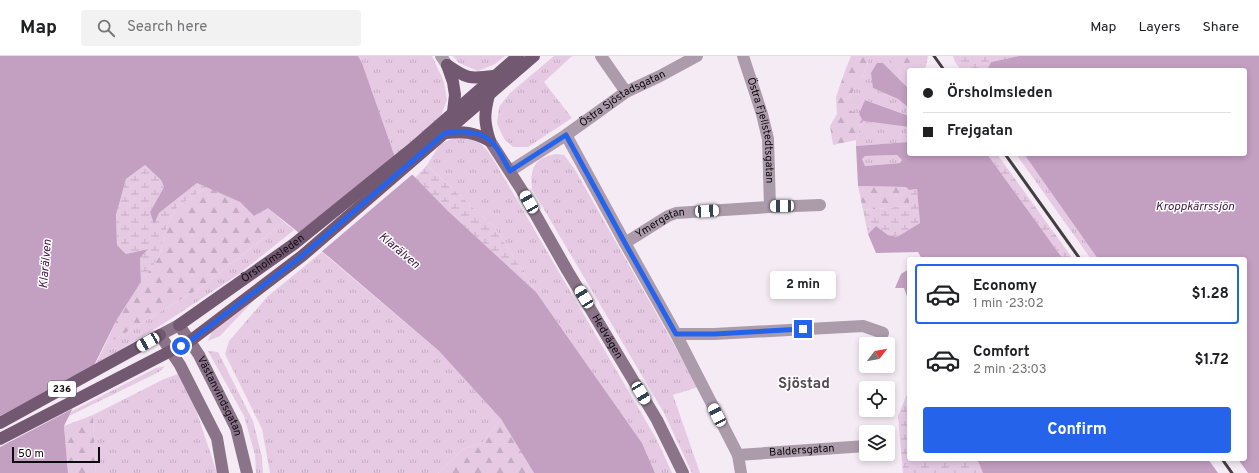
<!DOCTYPE html>
<html lang="en">
<head>
<meta charset="utf-8">
<style>
  :root { --surface:#fff; --page:#f2f2f2; --text:#202124; --muted:#757577; --line:#e0e0e0; --accent:#2563eb }
  body { margin:0; font-family:Overpass,sans-serif; background:var(--page); color:var(--text); height:100vh; display:flex; flex-direction:column; font-size:15px; white-space:nowrap }
  * { box-sizing:border-box; margin:0 }
  p { font-size:13px; color:var(--muted) }
  .icon { flex:none; width:22px; height:22px; fill:none; stroke:currentColor; stroke-width:2; stroke-linecap:round; stroke-linejoin:round }
  .map { position:relative; flex:1; overflow:hidden }
  .panel { position:absolute; left:907px; top:201px; width:340px; height:204px; display:flex; flex-direction:column; background:var(--surface); border-radius:4px; box-shadow:0 2px 6px #0003 }
  .panel>* { flex:none }
  .top-card { position:absolute; left:907px; top:12px; width:340px; height:88px; border-radius:4px; box-shadow:0 2px 6px #0003; display:grid; align-content:center; height:88px; padding:0 16px; background:var(--surface) }
  .needle { width:26px; rotate:59deg }
  .fabs { position:absolute; left:859px; top:281px; display:grid; gap:8px }
  .fabs a { display:grid; place-items:center; width:36px; height:36px; border-radius:4px; background:var(--surface); box-shadow:0 2px 6px #0003; font-size:20px }
  .scale { position:absolute; left:12px; bottom:10px; width:88px; box-sizing:border-box; padding-left:4px; border:2px solid #0d0a0d; border-top:0; font-size:11px; line-height:14px; white-space:nowrap; color:#0d0a0d; -webkit-text-stroke:3px #fff; paint-order:stroke }
  .end { position:absolute; width:18px; height:18px; margin:-9px; border:5px solid #2563eb; background:#fff; box-shadow:0 0 0 2px #fff }
  .from { border-radius:50% }
  .bubble { position:absolute; height:28px; border-radius:4px; background:var(--surface); box-shadow:0 2px 6px #0003; font-size:13px; font-weight:700; line-height:28px; text-align:center }
  .car { position:absolute; width:12px; height:24px; margin:-12px -6px; border-radius:5px; box-shadow:0 0 3px 1px #0007; background:linear-gradient(#fff 24%,#345 0 40%,#fff 0 76%,#345 0 86%,#fff 0) }
  .top-card b { display:flex; align-items:center; gap:14px; height:38px; font-size:15px }
  .top-card b+b { border-top:1px solid var(--line) }
  .top-card i { width:10px; height:10px; background:var(--text) }
  ul { padding:7px 0 0; list-style:none }
  li { display:flex; align-items:center; gap:12px; height:60px; margin:0 8px 6px; padding:0 8px; border:2px solid transparent; border-radius:4px }
  li div { flex:1 }
  li b { display:block; font-size:15px }
  li em { font-style:normal; font-weight:700 }
  li.current { border-color:var(--accent) }
  li>.icon { width:36px; height:36px; stroke-width:1.5 }
  .action { display:flex; gap:8px; margin-top:auto; padding:8px 16px }
  .action a { flex:1; height:46px; border-radius:4px; background:var(--accent); color:#fff; font-size:16px; font-weight:700; line-height:46px; text-align:center }
  header { display:flex; align-items:center; gap:24px; box-sizing:border-box; height:56px; padding:0 20px; background:var(--surface); border-bottom:1px solid var(--line) }
  header strong { font-size:19px }
  nav { display:flex; gap:22px; margin-inline-start:auto; font-size:14px }
  .search { width:280px; height:36px; background:var(--page); display:flex; align-items:center; gap:10px; box-sizing:border-box; padding:0 14px; border-radius:4px; color:var(--muted); font-size:15px }
  .map>svg:first-child { display:block }
  .grass { fill:url(#grass-tufts) }
  .forest { fill:url(#forest-firs) }
  .wetland { fill:url(#wetland-marsh) }
  .water { fill:#c39fc2; fill-rule:evenodd }
  .pier { fill:#f5ebf4 }
  .lines { fill:none; stroke-linecap:round; stroke-linejoin:round }
  .street { stroke:#ac9cab; stroke-width:12 }
  .secondary { stroke:#8b748a; stroke-width:12 }
  .primary { stroke:#735872; stroke-width:12 }
  .rail { stroke:#423d42; stroke-width:3 }
  .route { stroke:#2563eb; stroke-width:5 }
  .labels { text-anchor:middle; dominant-baseline:central; stroke-width:3; stroke-linejoin:round; paint-order:stroke }
  .shield { fill:#fff; stroke:#565456; stroke-width:1 }
  .shield-label { font-size:10px; font-weight:bold; fill:#0d0a0d }
  .street-label { font-size:11px; fill:#0d0a0d; stroke:#fff }
  .water-label { font-size:12px; font-style:italic; fill:#431743; stroke:#fff }
  .district-label { font-size:15px; font-weight:bold; fill:#524a51; stroke:#fff }
</style>
</head>
<body>
<header>
<strong>Map</strong>
<div class="search"><svg class="icon" aria-label="search" viewBox="0 0 24 24"><circle cx="10" cy="10" r="6"/><path d="M15 15l6 6"/></svg>Search here</div>
<nav><a>Map</a><a>Layers</a><a>Share</a></nav>
</header>
<div class="map">
<svg width="1259" height="417" viewBox="0 0 1259 417">
  <defs>
    <pattern id="grass-tufts" width="24" height="20" patternUnits="userSpaceOnUse"><rect width="24" height="20" fill="#e6cae4"/><path d="M3 7l-1-3M5 7V3M7 7l1-3M15 17l-1-3M17 17v-4M19 17l1-3" fill="none" stroke="#c4acc2"/></pattern>
    <pattern id="forest-firs" width="22" height="20" patternUnits="userSpaceOnUse"><rect width="22" height="20" fill="#e6cae4"/><path d="M5 1l3.5 6h-7zM16 11l3.5 6h-7z" fill="#c4acc2"/></pattern>
    <pattern id="wetland-marsh" width="20" height="14" patternUnits="userSpaceOnUse"><rect width="20" height="14" fill="#e6cae4"/><path d="M1 5h8M5 5V1M11 12h8M15 12V8" fill="none" stroke="#c4acc2"/></pattern>
  </defs>
  <rect width="100%" height="100%" fill="#f5ebf4"/>
  <!-- grass -->
  <path class="grass" d="M358 0H432L444 26 447 44 441 60 395 101 362 7Z
    M453 0H505L495 8 478 15 459 7Z
    M554 0H572L544 26 572 62 528 91H513L504 83 497 67 499 51 510 37Z
    M870 0H887L909 24V33L883 7 873 32 898 43 909 52V60L866 44 859 58 849 55V44L858 23 863 20Z
    M863 65 909 71V86L856 90V84Z
    M454 82C458 82 463 81 467 82 486 85 494 105 503 120L657 384 672 417H655L642 387 536 236 495 172 427 109 440 88Z
    M556 98 564 99 574 112 698 331 673 339 700 417H692L664 357 532 133C530 112 534 102 556 98Z
    M1016 98H1024L1098 203H1091Z
    M897 99 902 104 901 107 865 110 862 103 865 100Z
    M284 166 294 174 239 218 163 268 95 309 105 289 203 230Z
    M322 196 439 295 501 363 483 386 463 393 438 417H270L262 373 225 298 229 285 268 240Z
    M257 241 220 280 208 285 213 273Z
    M208 295 218 296 253 365 262 401 263 417H256L255 399 244 360Z
    M165 310 159 316 69 360 72 355 156 312Z
    M178 318 194 348 217 417H96L93 359 164 323Z"/>
  <!-- forest -->
  <path class="forest" d="M851 0H870L863 20 858 24 849 44V54L859 58 863 65 856 84 833 89 830 70 837 58 836 41 846 12Z
    M886 0H928L925 14H909V24Z
    M858 130 906 131 909 134V150L863 154Z
    M207 131 240 146 254 160 268 151 284 166 203 230 105 289 116 265 141 226 159 201 167 169 178 150Z
    M93 359 96 417H68L64 370Z
    M501 363 534 417H438L463 393 483 386Z"/>
  <!-- wetland -->
  <path class="wetland" d="M953 0H1019L991 6 987 14H961L955 6Z
    M987 98H997L1073 203H1063Z
    M145 109 161 124 164 131 150 156 154 167 159 157 197 127 207 131 178 150 167 169 159 201 141 226 140 202 147 193 126 198 117 189 116 159 126 123Z
    M427 109 495 172 536 236 448 155 415 122Z
    M917 133 920 167 897 181 888 179 876 170 868 178 863 154 909 150V134Z
    M909 334V403H977L983 417H903L898 360Z"/>
  <!-- water -->
  <path class="water" d="M0 0H358L362 7 395 101 448 155 536 236 642 387 655 417H534L501 363 439 295 329 201 268 152 254 160 240 146 197 127 159 157 154 168 150 156 164 131 161 124 145 109 126 123 116 159 117 189 126 198 148 193 140 202 141 226 116 265 64 370 68 417H0Z
    M1019 0H1259V417H1248L1238 403H1245V203H1098L1024 98H1245V14H987L991 6Z
    M877 7H883L909 33V52L898 43 873 32 871 17Z
    M865 44 909 60V71L863 65 859 58Z
    M909 80V98H987L1063 203H922L918 196 876 197 868 178 876 170 888 179 897 181 920 167 917 133 909 134 906 131 858 130 856 90 908 86ZM897 99 902 104 900 107 865 110 862 103 865 100Z
    M909 213V243H908L904 232H895L901 218Z
    M977 403H1208L1218 417H983Z"/>
  <!-- pier -->
  <path class="pier" d="M397 100 414 117 320 197 297 178Z
    M97 309 76 351 0 391V360Z"/>
  <g class="lines">
    <!-- street -->
    <g class="street">
      <path d="M441 0 447 9"/>
      <path d="M601 0 626 36"/>
      <path id="s1" d="M743 0 762 58 768 83 770 151"/>
      <path d="M566 79 625 187 676 278 738 399 741 417"/>
      <path id="s2" d="M510 115 566 79 626 36 660 20 697 0"/>
      <path id="s3" d="M625 187 668 160 676 157 770 151 820 149"/>
      <path d="M676 278H714L863 270 883 277"/>
      <path id="s4" d="M738 399 866 390"/>
    </g>
    <!-- secondary -->
    <g class="secondary">
      <path id="s5" d="M490 85 521 133 567 214 657 364 683 417"/>
      <path id="s6" d="M223 417 217 382 180 309 160 279 179 269 199 299 236 372 247 417"/>
    </g>
    <!-- primary -->
    <g class="primary">
      <path d="M447 9C467 23 470 23 494 20"/>
      <path d="M447 9 453 26 455 39 453 56"/>
      <path d="M489 39C484 58 484 66 490 85"/>
      <path d="M445 77C464 75 473 76 490 85"/>
      <path id="s7" d="M179 269 294 188 413 92 518 0"/>
      <path d="M0 367 160 279"/>
      <path d="M0 383 190 285 302 200 534 0"/>
    </g>
    <!-- rail -->
    <path class="rail" d="M934 0 944 14
      M1005 98 1080 203
      M1222 403 1232 417"/>
  </g>
  <g class="lines">
    <!-- route -->
    <path class="route" d="M181 290 190 285 302 200 445 77C460 75 479 74 491 85 499 93 504 105 510 115L566 79 625 187 676 278H714L803 273"/>
  </g>
  <g class="labels">
    <!-- shield labels -->
    <rect class="shield" x="48" y="325" width="28" height="16" rx="3"/>
    <g class="shield-label">
      <text x="62" y="333">236</text>
    </g>
    <!-- street labels -->
    <g class="street-label">
      <text stroke="none"><textPath href="#s2" startOffset="134">Östra Sjöstadsgatan</textPath></text>
      <text stroke="none"><textPath href="#s1" startOffset="77">Östra Fjellstedtsgatan</textPath></text>
      <text stroke="none"><textPath href="#s3" startOffset="41">Ymergatan</textPath></text>
      <text stroke="none"><textPath href="#s7" startOffset="115">Örsholmsleden</textPath></text>
      <text stroke="none"><textPath href="#s5" startOffset="228">Hedvägen</textPath></text>
      <text stroke="none"><textPath href="#s6" startOffset="257">Västanvindsgatan</textPath></text>
      <text stroke="none"><textPath href="#s4" startOffset="64">Baldersgatan</textPath></text>
    </g>
    <!-- water labels -->
    <g class="water-label">
      <text x="1195" y="151">Kroppkärrssjön</text>
      <text transform="translate(399 195) rotate(40)">Klarälven</text>
      <text transform="translate(46 208) rotate(-85)">Klarälven</text>
    </g>
    <!-- district labels -->
    <g class="district-label">
      <text x="804" y="328">Sjöstad</text>
    </g>
  </g>
</svg>
<div class="fabs">
<a><svg class="needle" viewBox="-14 -14 28 28"><path d="M0-13l5 13h-10z" fill="#e53935"/><path d="M0 13l5-13h-10z" fill="#757577"/></svg></a>
<a><svg class="icon" aria-label="locate" viewBox="0 0 24 24"><circle cx="12" cy="12" r="6"/><path d="M12 2v4M12 18v4M2 12h4M18 12h4"/></svg></a>
<a><svg class="icon" aria-label="layers" viewBox="0 0 24 24"><path d="M12 4l9 5-9 5-9-5zM3 14l9 5 9-5"/></svg></a>
</div>
<div class="scale">50 m</div>
<i class="end from" style="left:181px;top:290px"></i>
<i class="end" style="left:803px;top:273px"></i>
<div class="bubble" style="left:770px;top:215px;width:66px">2 min</div>
<i class="car" style="left:529px;top:146px;rotate:330deg"></i>
<i class="car" style="left:782px;top:150px;rotate:269deg"></i>
<i class="car" style="left:707px;top:155px;rotate:86deg"></i>
<i class="car" style="left:584px;top:241px;rotate:329deg"></i>
<i class="car" style="left:148px;top:286px;rotate:240deg"></i>
<i class="car" style="left:641px;top:337px;rotate:149deg"></i>
<i class="car" style="left:717px;top:359px;rotate:333deg"></i>
<div class="top-card">
<b><i class="from"></i>Örsholmsleden</b>
<b><i></i>Frejgatan</b>
</div>
<section class="panel">
<ul>
<li class="current"><svg class="icon" aria-label="car" viewBox="0 0 24 24"><path d="M5 17H2v-5l4-1 3-4h7l3 4 3 1v5h-3M9 17h6M6 11h13"/><circle cx="7" cy="17" r="2"/><circle cx="17" cy="17" r="2"/></svg><div><b>Economy</b><p>1 min · 23:02</p></div><em>$1.28</em></li>
<li><svg class="icon" aria-label="car" viewBox="0 0 24 24"><path d="M5 17H2v-5l4-1 3-4h7l3 4 3 1v5h-3M9 17h6M6 11h13"/><circle cx="7" cy="17" r="2"/><circle cx="17" cy="17" r="2"/></svg><div><b>Comfort</b><p>2 min · 23:03</p></div><em>$1.72</em></li>
</ul>
<div class="action"><a>Confirm</a></div>
</section>
</div>
</body>
</html>
